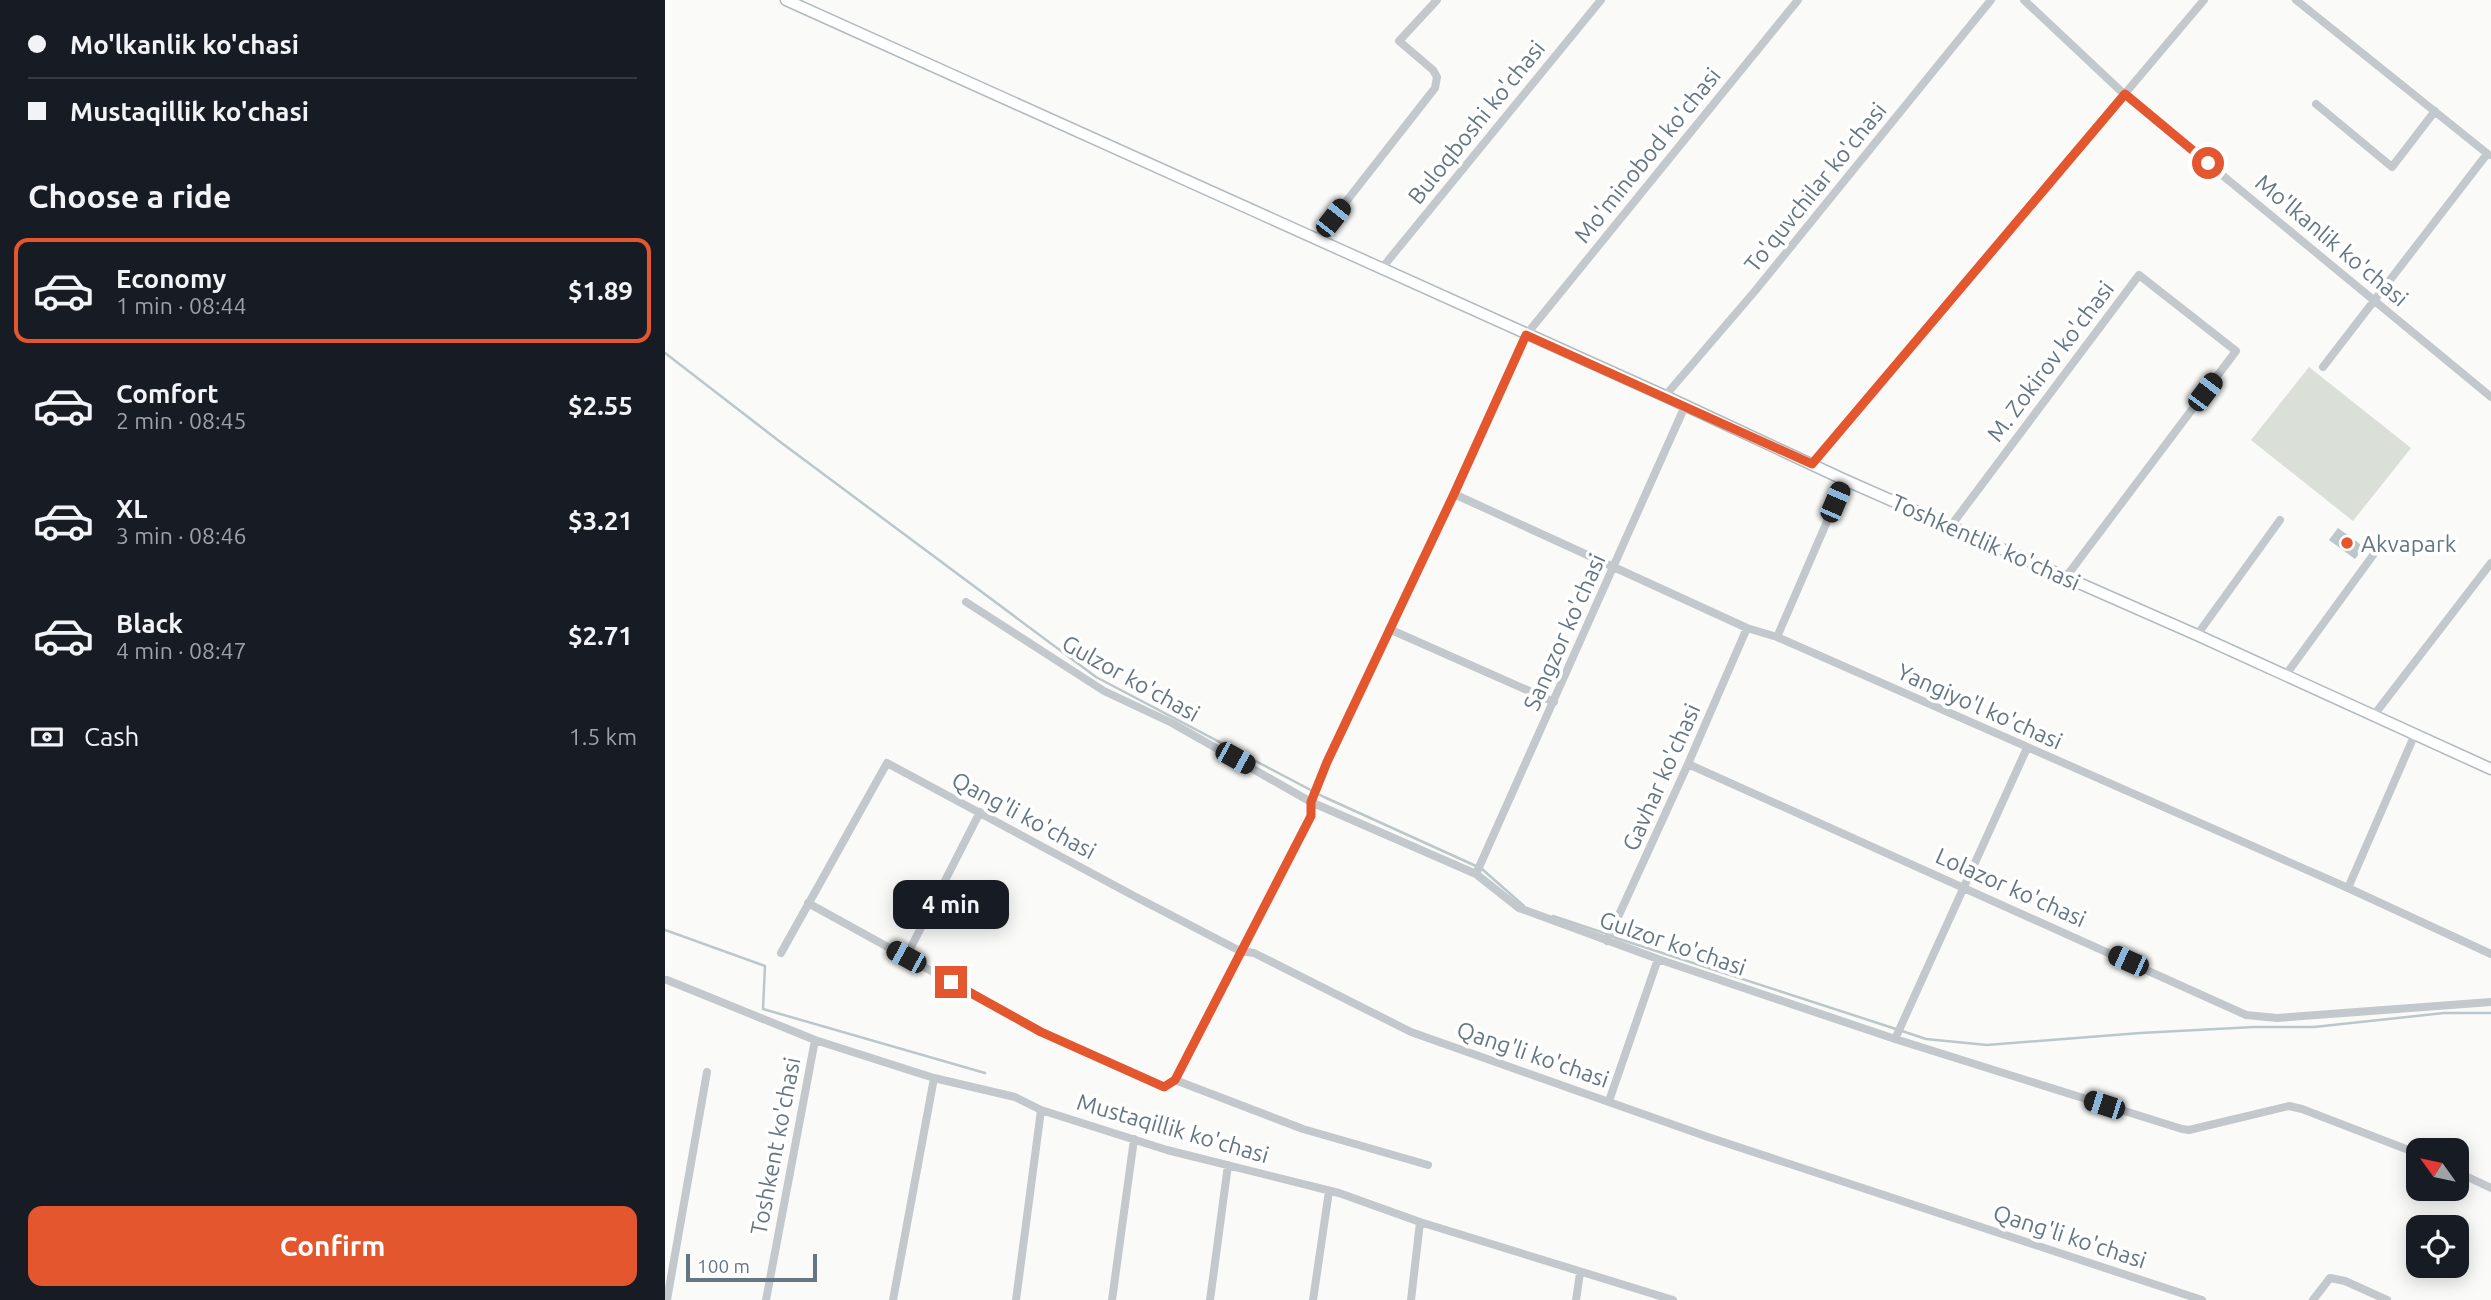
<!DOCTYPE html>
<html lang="en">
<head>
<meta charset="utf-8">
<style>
  :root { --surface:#171b24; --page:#20242c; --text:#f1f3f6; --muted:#9ea1a6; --line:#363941; --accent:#e4572e }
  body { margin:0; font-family:Ubuntu,sans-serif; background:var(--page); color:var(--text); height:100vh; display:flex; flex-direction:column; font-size:26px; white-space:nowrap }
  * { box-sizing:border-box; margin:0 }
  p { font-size:23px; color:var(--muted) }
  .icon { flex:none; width:38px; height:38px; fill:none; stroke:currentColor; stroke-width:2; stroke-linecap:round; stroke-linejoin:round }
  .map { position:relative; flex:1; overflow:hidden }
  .side { display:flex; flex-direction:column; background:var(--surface); width:665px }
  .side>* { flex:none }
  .banner { display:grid; align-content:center; height:154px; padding:0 28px; background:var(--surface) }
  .needle { width:46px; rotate:303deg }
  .fabs { position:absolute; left:1741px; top:1138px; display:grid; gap:14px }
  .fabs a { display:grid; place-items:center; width:63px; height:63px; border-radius:14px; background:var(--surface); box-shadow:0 4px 18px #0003; font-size:35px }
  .scale { position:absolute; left:21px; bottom:18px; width:131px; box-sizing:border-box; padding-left:7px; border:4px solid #657683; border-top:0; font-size:19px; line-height:24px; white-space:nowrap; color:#657683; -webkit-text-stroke:5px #fff; paint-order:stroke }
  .end { position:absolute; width:32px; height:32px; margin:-16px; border:9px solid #e4572e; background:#fff; box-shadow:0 0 0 4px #fff }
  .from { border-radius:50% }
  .bubble { position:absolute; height:49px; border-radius:14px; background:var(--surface); box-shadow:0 4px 18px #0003; font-size:23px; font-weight:700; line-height:49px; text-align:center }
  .car { position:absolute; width:21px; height:42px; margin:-21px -10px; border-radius:9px; box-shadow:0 0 5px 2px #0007; background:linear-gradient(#222 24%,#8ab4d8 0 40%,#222 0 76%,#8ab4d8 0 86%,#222 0) }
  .banner b { display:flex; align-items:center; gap:24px; height:66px; font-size:26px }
  .banner b+b { border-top:2px solid var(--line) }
  .banner i { width:18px; height:18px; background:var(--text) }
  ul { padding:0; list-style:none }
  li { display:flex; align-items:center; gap:21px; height:105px; margin:0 14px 10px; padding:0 14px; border:4px solid transparent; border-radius:14px }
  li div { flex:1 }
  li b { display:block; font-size:26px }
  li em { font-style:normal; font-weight:700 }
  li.active { border-color:var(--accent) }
  li>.icon { width:63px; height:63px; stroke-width:1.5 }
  h2 { padding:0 28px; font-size:32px; line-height:84px }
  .pay { display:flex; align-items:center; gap:18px; height:77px; padding:0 28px; font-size:26px }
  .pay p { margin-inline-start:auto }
  .cta { display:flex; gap:14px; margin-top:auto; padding:14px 28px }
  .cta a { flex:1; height:80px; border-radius:14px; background:var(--accent); color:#fff; font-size:28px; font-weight:700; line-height:80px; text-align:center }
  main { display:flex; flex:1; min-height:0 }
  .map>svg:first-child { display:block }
  .green { fill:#dadfd7 }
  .water { fill:#bbc7cb }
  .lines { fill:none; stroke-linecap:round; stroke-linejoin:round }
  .stream { stroke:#bbc7cb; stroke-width:2.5 }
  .secondary-casing { stroke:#b3babf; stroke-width:13 }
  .minor { stroke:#c3c8cc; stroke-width:8 }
  .secondary { stroke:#fff; stroke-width:10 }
  .route { stroke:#e4572e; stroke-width:9 }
  .poi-dot { fill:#e4572e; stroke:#fff; stroke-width:2.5 }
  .labels { text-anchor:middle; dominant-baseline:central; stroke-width:7; stroke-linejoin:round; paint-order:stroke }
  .street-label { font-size:23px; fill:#657683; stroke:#fff }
  .poi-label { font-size:23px; fill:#657683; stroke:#fff; text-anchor:start }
</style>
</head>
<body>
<main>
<section class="side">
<div class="banner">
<b><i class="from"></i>Mo'lkanlik ko'chasi</b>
<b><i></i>Mustaqillik ko'chasi</b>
</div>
<h2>Choose a ride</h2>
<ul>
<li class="active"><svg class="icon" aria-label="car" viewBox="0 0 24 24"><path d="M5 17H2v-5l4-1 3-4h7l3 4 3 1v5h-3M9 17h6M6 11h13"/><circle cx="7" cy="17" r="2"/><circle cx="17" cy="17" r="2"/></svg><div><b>Economy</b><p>1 min · 08:44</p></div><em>$1.89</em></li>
<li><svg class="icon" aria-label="car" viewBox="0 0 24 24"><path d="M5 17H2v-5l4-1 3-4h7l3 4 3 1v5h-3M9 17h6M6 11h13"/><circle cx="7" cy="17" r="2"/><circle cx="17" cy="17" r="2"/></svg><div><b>Comfort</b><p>2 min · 08:45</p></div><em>$2.55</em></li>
<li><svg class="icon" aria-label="car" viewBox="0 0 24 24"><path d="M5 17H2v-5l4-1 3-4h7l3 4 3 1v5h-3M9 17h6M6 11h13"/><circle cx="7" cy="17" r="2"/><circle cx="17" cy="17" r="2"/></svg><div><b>XL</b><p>3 min · 08:46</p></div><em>$3.21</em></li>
<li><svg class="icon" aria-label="car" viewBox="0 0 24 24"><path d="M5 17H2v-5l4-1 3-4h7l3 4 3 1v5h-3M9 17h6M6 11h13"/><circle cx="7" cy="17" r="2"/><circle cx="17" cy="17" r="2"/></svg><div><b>Black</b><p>4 min · 08:47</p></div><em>$2.71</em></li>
</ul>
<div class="pay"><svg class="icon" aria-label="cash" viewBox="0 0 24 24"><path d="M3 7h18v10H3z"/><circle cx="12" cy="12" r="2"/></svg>Cash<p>1.5 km</p></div>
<div class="cta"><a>Confirm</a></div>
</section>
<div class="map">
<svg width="1826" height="1300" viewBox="0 0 1826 1300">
  <rect width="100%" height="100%" fill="#fafaf8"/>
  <!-- green -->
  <path class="green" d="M1644 367 1746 448 1688 521 1586 440Z"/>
  <!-- water -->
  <path class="water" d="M1673 528 1699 547 1690 559 1664 540Z"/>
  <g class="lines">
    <!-- stream -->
    <path class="stream" d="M0 353 114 441 431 677 659 797 811 866
      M817 869 859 906
      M888 916 942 934
      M0 930 100 966 98 1009 320 1073
      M948 937 1231 1029
      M1237 1031 1261 1039 1322 1045 1475 1033 1589 1027H1649L1779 1013H1826"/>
    <defs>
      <path id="secondary" d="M121 0 1000 396 1180 480 1532 635 1826 769"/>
    </defs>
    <!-- secondary casing -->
    <use href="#secondary" class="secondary-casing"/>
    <!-- minor -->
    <path class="minor" d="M1359 0 1459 94 1826 397
      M1631 0 1824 155
      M1651 104 1727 167 1770 111
      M651 240 770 88 772 77 768 70 734 41 772 0
      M717 268 936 0
      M1658 367 1822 154
      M1000 396 1090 291 1326 0
      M1147 464 1539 0
      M789 494 1082 628 1112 637 1683 888 1826 954
      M1285 527 1474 275 1571 351 1401 577
      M301 602 439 691 507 723 646 802 811 874 854 908 993 959 1230 1039 1517 1129 1524 1130 1624 1106 1637 1109 1754 1154
      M724 629 889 702
      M1532 635 1615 520
      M1112 637 1180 480
      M1620 676 1714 547
      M1709 715 1826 563
      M1023 764 1581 1015 1612 1018 1826 1002
      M811 874 1020 406
      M1683 888 1750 734
      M143 903 377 1032 500 1087 510 1080 638 1129 763 1165
      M942 941 1023 764 1082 628
      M116 953 222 763 469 896 575 951 589 953 746 1032 1043 1137 1537 1300
      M241 957 315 812
      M2 980 150 1040 269 1078 350 1097 376 1110 502 1150 674 1193 755 1222 1008 1300
      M1230 1039 1362 748
      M510 1080 646 816V802L662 762 789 494 861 335 1133 0
      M944 1101 993 959
      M1792 1172 1826 1188
      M2 1300 42 1072
      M101 1300 150 1040
      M228 1300 269 1078
      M351 1300 376 1110
      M447 1300 469 1139
      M545 1300 563 1165
      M648 1300 664 1191
      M746 1300 755 1222
      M911 1300 915 1273
      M1648 1300 1665 1278 1680 1281 1722 1300"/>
    <!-- secondary -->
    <use href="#secondary" class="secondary"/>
  </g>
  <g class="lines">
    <!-- route -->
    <path class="route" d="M286 982 376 1032 499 1087 510 1080 646 816V802L662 762 789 494 861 335 1147 464 1460 94 1543 163"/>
  </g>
  <!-- markers -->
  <circle class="poi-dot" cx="1682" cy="543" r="7"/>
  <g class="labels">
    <!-- street labels -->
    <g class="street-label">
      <text transform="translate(811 122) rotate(-51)">Buloqboshi ko'chasi</text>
      <text transform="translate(982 155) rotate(-51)">Mo'minobod ko'chasi</text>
      <text transform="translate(1150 187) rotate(-51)">To'quvchilar ko'chasi</text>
      <text transform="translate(1667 240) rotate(40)">Mo'lkanlik ko'chasi</text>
      <text transform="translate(1385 361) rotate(-53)">M. Zokirov ko'chasi</text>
      <text transform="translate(1321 542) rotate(24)">Toshkentlik ko'chasi</text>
      <text transform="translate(899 632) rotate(-66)">Sangzor ko'chasi</text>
      <text transform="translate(466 678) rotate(29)">Gulzor ko'chasi</text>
      <text transform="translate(1315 706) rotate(24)">Yangiyo'l ko'chasi</text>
      <text transform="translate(996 777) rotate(-66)">Gavhar ko'chasi</text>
      <text transform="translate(359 815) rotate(28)">Qang'li ko'chasi</text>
      <text transform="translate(1346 887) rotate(24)">Lolazor ko'chasi</text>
      <text transform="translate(1008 943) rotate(19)">Gulzor ko'chasi</text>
      <text transform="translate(868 1054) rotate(19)">Qang'li ko'chasi</text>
      <text transform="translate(508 1128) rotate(16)">Mustaqillik ko'chasi</text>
      <text transform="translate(110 1146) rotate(-79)">Toshkent ko'chasi</text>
      <text transform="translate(1405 1236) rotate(18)">Qang'li ko'chasi</text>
    </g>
    <!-- poi labels -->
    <g class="poi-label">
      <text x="1696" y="543">Akvapark</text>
    </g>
  </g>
</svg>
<div class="fabs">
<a><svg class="needle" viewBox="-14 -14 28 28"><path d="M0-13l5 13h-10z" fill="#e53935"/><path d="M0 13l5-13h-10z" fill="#9ea1a6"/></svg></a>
<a><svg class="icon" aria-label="locate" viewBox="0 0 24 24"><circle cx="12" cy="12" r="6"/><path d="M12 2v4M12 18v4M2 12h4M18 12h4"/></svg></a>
</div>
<div class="scale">100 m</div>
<i class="end from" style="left:1543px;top:163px"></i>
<i class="end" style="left:286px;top:982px"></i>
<div class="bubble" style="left:228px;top:880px;width:116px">4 min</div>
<i class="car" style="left:668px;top:218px;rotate:38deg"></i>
<i class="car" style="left:1540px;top:392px;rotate:37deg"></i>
<i class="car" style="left:1170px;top:502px;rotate:23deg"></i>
<i class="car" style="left:570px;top:758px;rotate:119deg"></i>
<i class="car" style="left:241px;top:957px;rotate:299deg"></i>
<i class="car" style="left:1463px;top:961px;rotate:294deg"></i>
<i class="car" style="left:1439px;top:1105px;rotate:288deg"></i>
</div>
</main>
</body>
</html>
